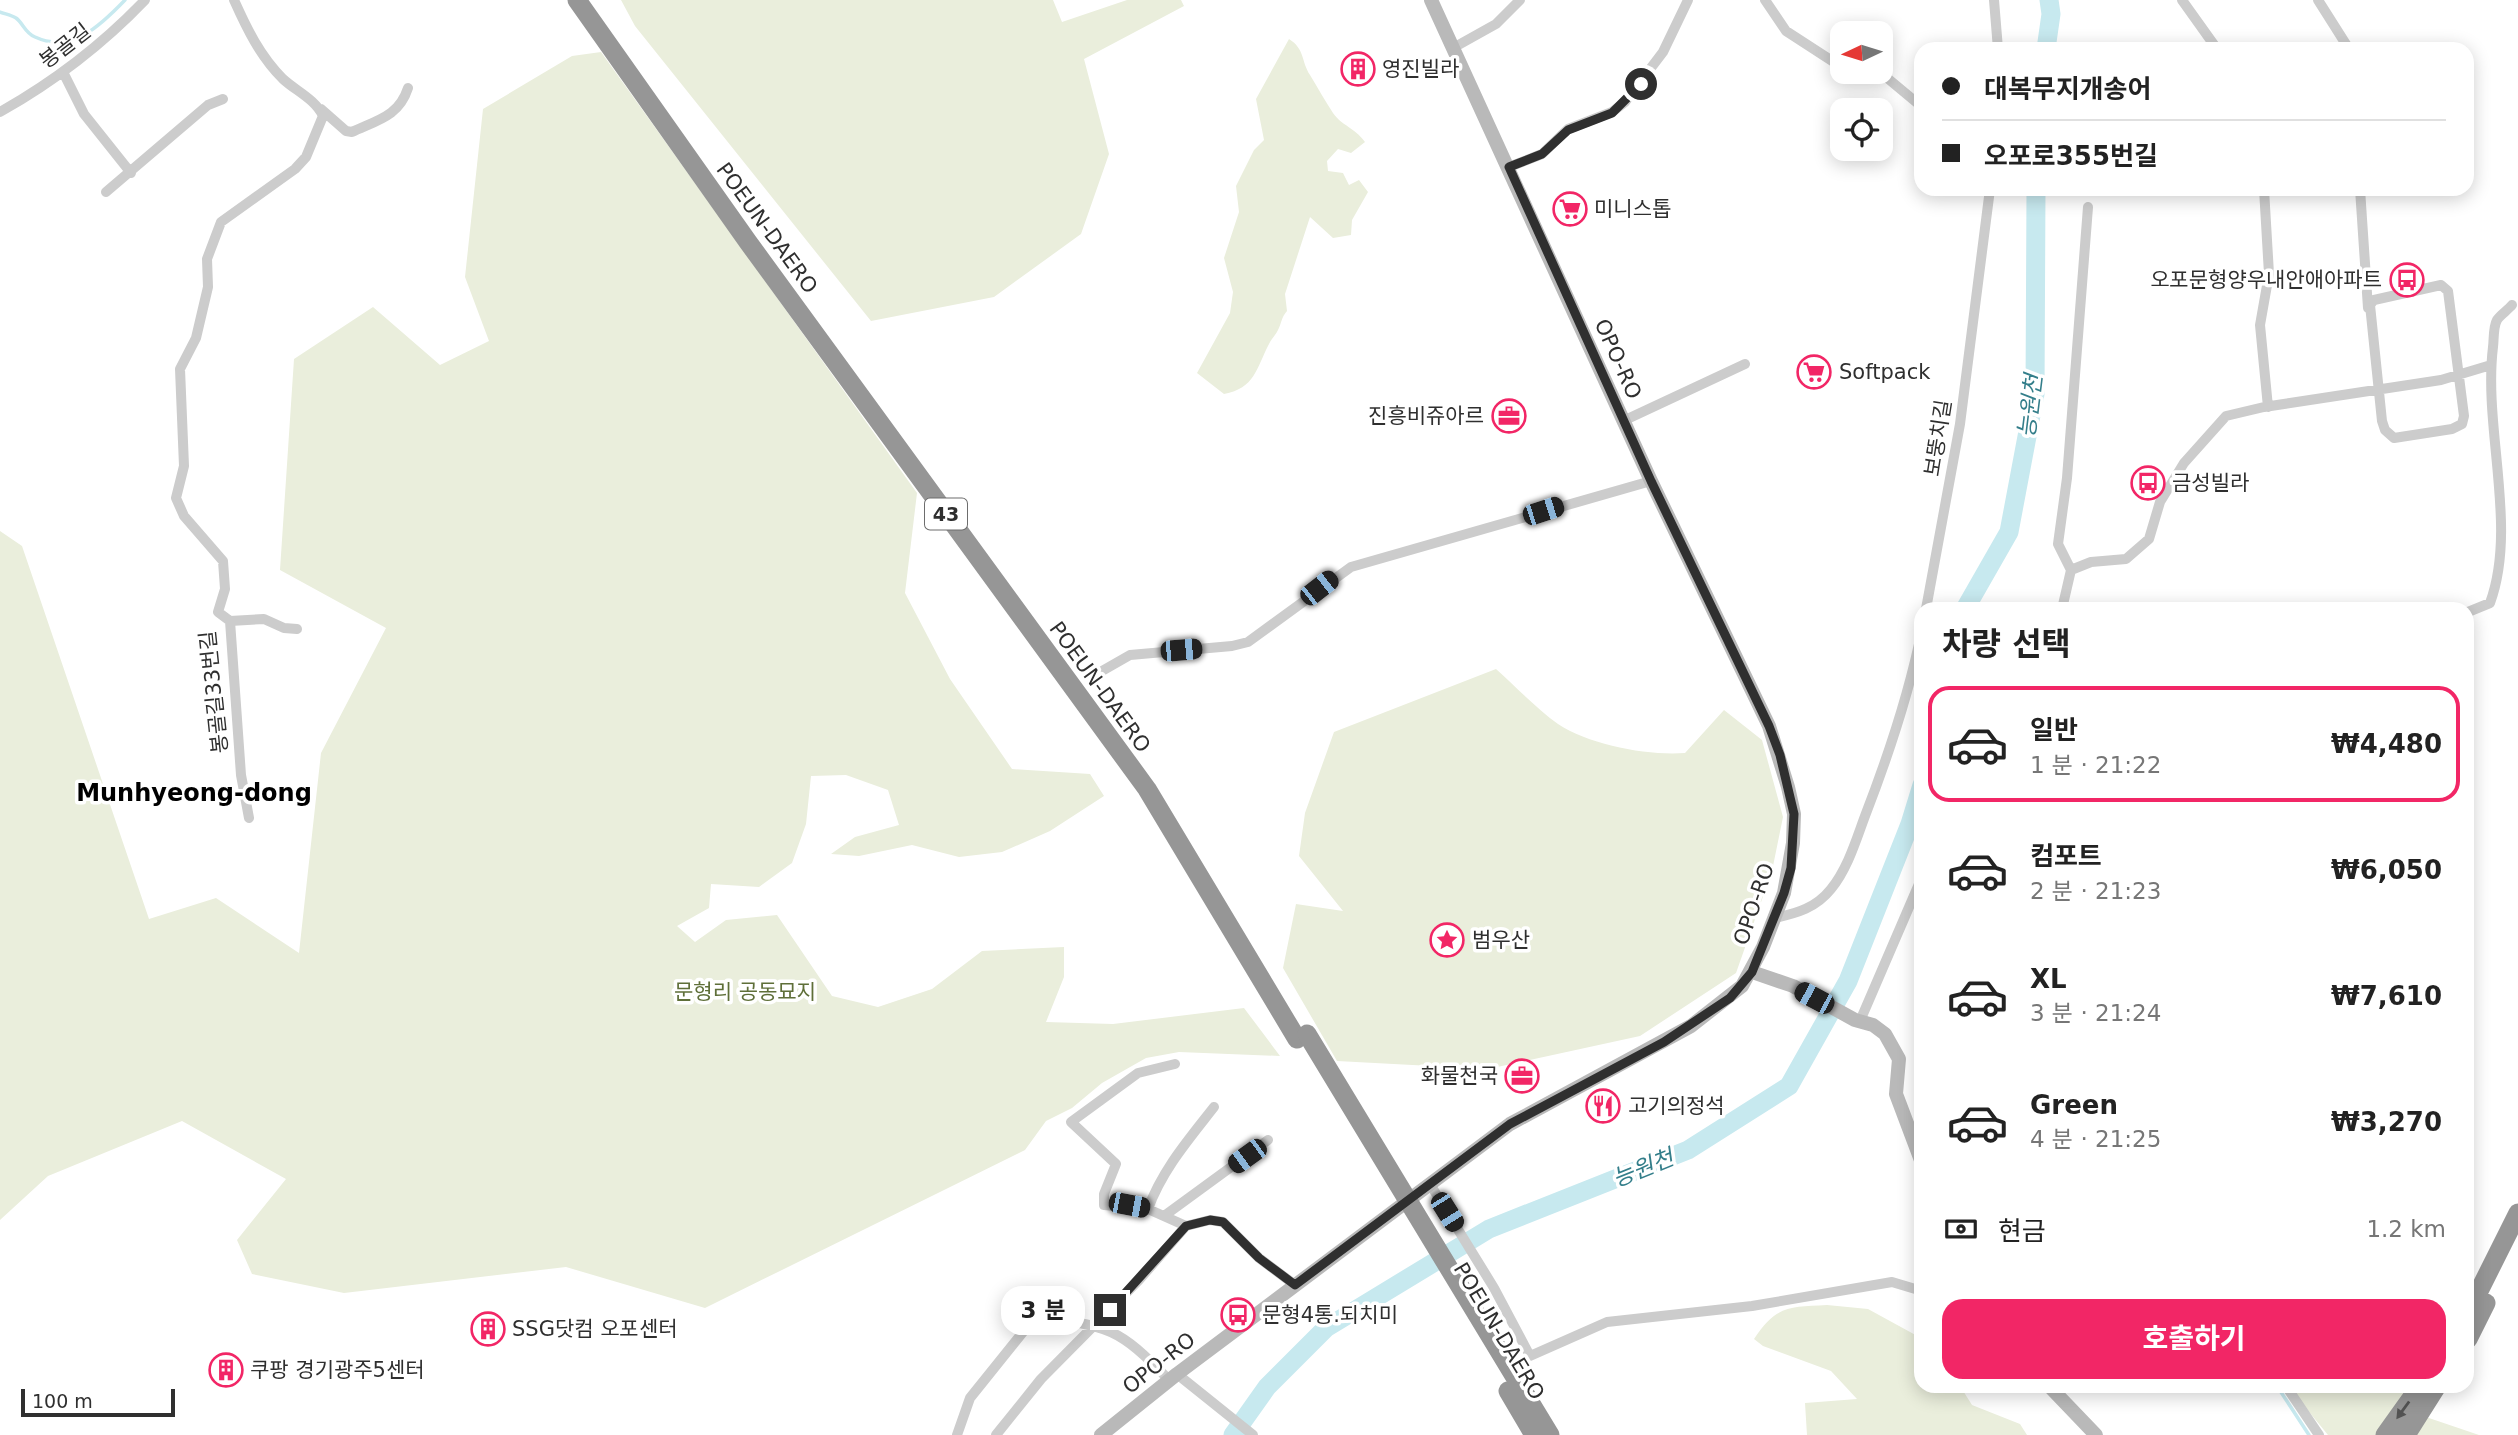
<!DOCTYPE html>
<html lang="ko">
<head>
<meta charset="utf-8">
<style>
  :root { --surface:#fff; --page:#f6f6f6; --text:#222; --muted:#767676; --line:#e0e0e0; --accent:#f22666 }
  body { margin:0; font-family:"DejaVu Sans","Noto Sans KR",sans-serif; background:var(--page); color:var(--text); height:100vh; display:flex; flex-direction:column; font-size:26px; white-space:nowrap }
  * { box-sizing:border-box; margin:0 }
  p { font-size:23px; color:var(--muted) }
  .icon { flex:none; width:38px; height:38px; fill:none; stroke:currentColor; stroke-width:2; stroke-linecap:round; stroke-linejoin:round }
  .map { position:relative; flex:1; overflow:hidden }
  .panel { position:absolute; left:1914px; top:602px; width:560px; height:791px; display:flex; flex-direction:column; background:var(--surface); border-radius:21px; box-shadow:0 4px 18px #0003 }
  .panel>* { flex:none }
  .hud { position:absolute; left:1914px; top:42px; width:560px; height:154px; border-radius:21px; box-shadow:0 4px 18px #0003; display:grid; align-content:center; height:154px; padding:0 28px; background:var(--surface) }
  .needle { width:46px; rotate:266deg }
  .buttons { position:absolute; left:1830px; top:21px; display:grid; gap:14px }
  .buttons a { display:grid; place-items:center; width:63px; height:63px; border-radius:14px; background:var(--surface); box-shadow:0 4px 18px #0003; font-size:35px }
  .scale { position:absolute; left:21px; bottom:18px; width:154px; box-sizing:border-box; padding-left:7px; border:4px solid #2f2f2f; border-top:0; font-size:19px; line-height:24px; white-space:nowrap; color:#2f2f2f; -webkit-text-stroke:5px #fff; paint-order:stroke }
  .end { position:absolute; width:32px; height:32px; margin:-16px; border:9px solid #2f2f2f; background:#fff; box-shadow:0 0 0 4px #fff }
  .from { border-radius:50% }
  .bubble { position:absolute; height:49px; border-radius:21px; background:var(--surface); box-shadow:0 4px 18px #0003; font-size:23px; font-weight:700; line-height:49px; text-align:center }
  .car { position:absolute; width:21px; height:42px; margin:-21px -10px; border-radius:9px; box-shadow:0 0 5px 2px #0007; background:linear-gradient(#222 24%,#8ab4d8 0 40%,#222 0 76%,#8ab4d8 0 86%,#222 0) }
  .hud b { display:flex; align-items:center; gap:24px; height:66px; font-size:26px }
  .hud b+b { border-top:2px solid var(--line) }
  .hud i { width:18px; height:18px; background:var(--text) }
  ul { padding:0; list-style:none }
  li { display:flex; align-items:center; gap:21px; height:116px; margin:0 14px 10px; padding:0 14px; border:4px solid transparent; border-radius:21px }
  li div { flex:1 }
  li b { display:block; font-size:26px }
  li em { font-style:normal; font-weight:700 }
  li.active { border-color:var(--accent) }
  li>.icon { width:63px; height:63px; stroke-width:1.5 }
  h2 { padding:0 28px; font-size:32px; line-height:84px }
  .pay { display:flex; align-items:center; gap:18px; height:77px; padding:0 28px; font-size:26px }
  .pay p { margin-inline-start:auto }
  .cta { display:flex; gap:14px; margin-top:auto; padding:14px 28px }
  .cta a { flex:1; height:80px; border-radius:21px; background:var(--accent); color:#fff; font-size:28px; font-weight:700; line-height:80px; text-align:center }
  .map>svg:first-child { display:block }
  .green { fill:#eaeedc }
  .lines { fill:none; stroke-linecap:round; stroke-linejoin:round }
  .stream { stroke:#c7e9ef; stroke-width:3.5 }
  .river { stroke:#c7e9ef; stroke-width:19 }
  .street { stroke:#ccc; stroke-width:10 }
  .secondary { stroke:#b9b9b9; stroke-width:14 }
  .highway { stroke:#969696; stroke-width:19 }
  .highway-bridge { stroke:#969696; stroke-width:19 }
  .oneway { fill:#535353 }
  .route { stroke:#2f2f2f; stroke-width:9 }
  .labels { text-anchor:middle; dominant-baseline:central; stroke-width:7; stroke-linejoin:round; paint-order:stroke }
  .shield { fill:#fff; stroke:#6d6d6d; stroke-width:2 }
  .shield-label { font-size:19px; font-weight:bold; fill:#2f2f2f }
  .street-label { font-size:21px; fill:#2f2f2f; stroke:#fff }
  .poi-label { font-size:21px; fill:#2f2f2f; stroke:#fff; text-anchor:start }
  .park-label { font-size:21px; fill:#5f6f39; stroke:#fff }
  .water-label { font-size:23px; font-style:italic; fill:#337e8a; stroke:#fff }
  .quarter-label { font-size:24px; font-weight:bold; fill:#000; stroke:#fff }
</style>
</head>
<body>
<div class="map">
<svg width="2518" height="1435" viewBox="0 0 2518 1435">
  <rect width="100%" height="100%" fill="#fff"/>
  <!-- green -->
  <path class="green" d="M621 0H1053L1062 22 1127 0H1181L1184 6 1084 59 1109 154 1081 234 994 297 871 321 635 26Z
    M1289 39C1305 49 1301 61 1310 75 1318 88 1325 101 1333 113 1342 126 1354 127 1365 142L1351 153 1338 149 1327 161 1328 171 1343 173 1349 185 1359 180 1368 192 1352 220 1351 235 1333 238 1310 217 1285 294 1287 311C1281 318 1282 322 1278 330 1276 335 1271 339 1269 344 1256 369 1255 388 1224 394L1197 373 1230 313 1233 292 1224 258 1239 212 1236 186 1254 150 1264 140 1256 99Z
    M601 52 917 493 905 593 950 679 1012 769 1090 774 1104 796 1050 831 1002 852 959 857 912 845 859 856 831 854 855 837 899 825 888 790 846 775 811 776 806 824 792 863 759 887 711 884 709 908 677 926 695 942 726 920 777 915 832 996 878 1007 932 989 982 951 1064 947V977L1046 1022 1113 1024 1244 1008 1280 1056 1179 1052 1146 1058 1102 1083 1072 1108 1046 1121 1025 1150 705 1308 566 1267 344 1293 252 1274 237 1240 286 1179 182 1121 48 1176 0 1220V531L22 546 149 919 216 898 299 953 321 753 386 628 280 570 294 359 373 307 440 365 489 341 465 277 483 109 572 56Z
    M1496 669C1516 687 1536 708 1558 724 1590 745 1648 756 1685 753L1724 710 1762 740 1783 817 1772 871 1736 973 1640 1036 1488 1069 1337 1061 1283 968 1296 904 1343 911 1299 856 1305 813 1334 732Z
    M1827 1305 1868 1309 1921 1338 1922 1386H1960L1972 1405 2020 1424 2027 1435H1807L1805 1403 1857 1399 1831 1371 1763 1346 1754 1339C1776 1305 1790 1307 1827 1305Z
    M2288 1386H2409L2426 1417 2479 1435H2328Z"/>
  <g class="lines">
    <!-- stream -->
    <path class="stream" d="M0 12C5 14 11 15 16 18 23 23 25 33 35 37 72 54 101 25 125 0
      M2277 1386 2309 1435"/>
    <!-- river -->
    <path class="river" d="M2046 49 2051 14 2049 0
      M1965 609 2009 532 2035 394 2036 189
      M1233 1435 1267 1387 1326 1328 1489 1229 1688 1150 1789 1086 1848 981 1910 824 1922 785"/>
    <!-- street -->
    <path class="street" d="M234 0C247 29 260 56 283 79 296 91 315 99 323 116L306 157 295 169 221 222 207 259 208 287 196 338 180 369 184 466 176 498 184 516 223 561 225 589 218 612 230 621 241 775 249 818
      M1765 0 1786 31 1843 68
      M1994 0 1998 49
      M2182 0 2217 49
      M2318 0 2349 49
      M1453 48 1496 24 1520 0
      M1880 72 1922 107
      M64 74 84 114 131 173
      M321 109 346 131 352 132C378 120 399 116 408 88
      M0 112C55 81 101 46 145 0
      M1509 167 1542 154 1568 129 1612 112 1625 102 1663 52 1688 0
      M2264 189 2269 274 2260 325 2268 407
      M2360 189 2368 308
      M106 192 208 105 223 99
      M2441 285 2448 291 2464 416 2462 424 2452 429 2394 438 2385 430 2382 421 2370 305 2374 300Z
      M1623 421 1745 364
      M2071 570 2058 544 2067 478 2088 207
      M1926 609 1960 424 1990 189
      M2062 609 2071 570 2091 562 2126 559 2149 539 2160 502 2184 463 2226 416 2264 407 2441 380 2491 365
      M2468 612 2490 603C2518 527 2483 428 2493 347 2494 340 2493 327 2497 320 2500 315 2508 310 2512 305
      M230 621 264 619 284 628 297 629
      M1102 671 1130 655 1232 646 1248 642 1351 567 1651 481
      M1775 918C1797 913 1816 908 1831 889 1848 868 1856 840 1865 816 1889 754 1909 694 1922 630
      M1860 1021 1922 877
      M1175 1064 1138 1073 1071 1122 1116 1164 1104 1194V1205L1148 1209 1186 1226
      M1430 1184 1494 1288 1530 1356 1607 1322 1752 1306 1892 1282 1922 1291
      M1148 1209C1162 1170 1189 1139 1214 1107
      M1164 1216 1268 1140
      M1177 1374 1253 1435
      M2286 1386 2319 1435
      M957 1435 970 1398 1035 1317C1108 1326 1117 1326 1169 1380
      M996 1435 1041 1379 1139 1280 1186 1226 1210 1220 1223 1222 1259 1258 1295 1285"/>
    <!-- secondary -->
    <path class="secondary" d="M1752 972 1793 986 1855 1020 1873 1025 1885 1034 1899 1059 1896 1094 1922 1163
      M2049 1386 2096 1435
      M1101 1435 1177 1374 1510 1124 1691 1026 1742 986 1763 947 1784 893 1793 843 1794 814 1788 787 1769 726 1651 481 1431 0"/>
    <!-- highway -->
    <path class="highway" d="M577 0 748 242 1147 789 1297 1039
      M2468 1313 2518 1213
      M2468 1339 2486 1303
      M2385 1435 2420 1386
      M2406 1435 2437 1386"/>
    <!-- highway-bridge -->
    <path class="highway-bridge" d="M1307 1034 1550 1435
      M1508 1391 1534 1435"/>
  </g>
  <!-- one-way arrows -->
  <defs><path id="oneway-solid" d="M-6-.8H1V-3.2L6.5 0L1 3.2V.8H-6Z" transform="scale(1.75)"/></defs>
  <use class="oneway" href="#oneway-solid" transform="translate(2403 1410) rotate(126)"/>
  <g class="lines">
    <!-- route -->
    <path class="route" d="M1110 1310 1186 1226 1210 1220 1223 1222 1259 1258 1295 1285 1510 1124 1664 1042 1730 998 1752 972 1784 893 1791 868 1794 814 1780 755 1769 726 1651 481 1509 167 1542 154 1568 130 1612 113 1641 84"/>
  </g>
  <!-- icons -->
  <defs>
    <symbol id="building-ring" viewBox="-11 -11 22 22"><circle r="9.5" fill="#fff" stroke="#f22666" stroke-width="1.5"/><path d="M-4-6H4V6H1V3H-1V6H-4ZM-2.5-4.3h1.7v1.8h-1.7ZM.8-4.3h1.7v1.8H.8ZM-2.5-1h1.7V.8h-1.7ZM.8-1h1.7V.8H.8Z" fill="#f22666"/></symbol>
    <symbol id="supermarket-ring" viewBox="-11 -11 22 22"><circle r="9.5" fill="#fff" stroke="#f22666" stroke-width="1.5"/><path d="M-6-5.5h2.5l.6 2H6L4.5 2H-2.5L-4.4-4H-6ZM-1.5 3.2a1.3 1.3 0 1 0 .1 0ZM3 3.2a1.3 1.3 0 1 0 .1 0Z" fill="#f22666"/></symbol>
    <symbol id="bus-ring" viewBox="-11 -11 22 22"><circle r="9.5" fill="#fff" stroke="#f22666" stroke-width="1.5"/><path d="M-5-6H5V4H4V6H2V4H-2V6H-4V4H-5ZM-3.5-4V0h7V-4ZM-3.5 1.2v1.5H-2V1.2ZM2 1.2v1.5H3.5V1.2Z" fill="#f22666"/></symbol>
    <symbol id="office-ring" viewBox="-11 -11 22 22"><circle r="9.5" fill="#fff" stroke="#f22666" stroke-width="1.5"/><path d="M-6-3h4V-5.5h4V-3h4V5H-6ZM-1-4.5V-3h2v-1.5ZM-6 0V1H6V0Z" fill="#f22666"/></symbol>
    <symbol id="sight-ring" viewBox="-11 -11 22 22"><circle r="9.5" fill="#fff" stroke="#f22666" stroke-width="1.5"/><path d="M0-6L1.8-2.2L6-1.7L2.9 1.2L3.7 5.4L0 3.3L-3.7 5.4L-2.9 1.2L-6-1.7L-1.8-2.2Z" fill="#f22666"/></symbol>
    <symbol id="restaurant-ring" viewBox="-11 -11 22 22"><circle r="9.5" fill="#fff" stroke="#f22666" stroke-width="1.5"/><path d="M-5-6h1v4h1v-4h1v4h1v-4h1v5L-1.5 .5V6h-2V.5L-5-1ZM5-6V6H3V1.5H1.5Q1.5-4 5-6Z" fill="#f22666"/></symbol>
  </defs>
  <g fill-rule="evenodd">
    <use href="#building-ring" x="1339" y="50" width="38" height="38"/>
    <use href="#supermarket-ring" x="1551" y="190" width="38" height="38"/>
    <use href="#bus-ring" x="2388" y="261" width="38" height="38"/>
    <use href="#supermarket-ring" x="1795" y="353" width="38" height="38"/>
    <use href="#office-ring" x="1490" y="397" width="38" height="38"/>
    <use href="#bus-ring" x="2129" y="464" width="38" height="38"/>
    <use href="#sight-ring" x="1428" y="921" width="38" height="38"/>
    <use href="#office-ring" x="1503" y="1057" width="38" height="38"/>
    <use href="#restaurant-ring" x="1584" y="1087" width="38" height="38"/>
    <use href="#bus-ring" x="1219" y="1296" width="38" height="38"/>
    <use href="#building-ring" x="469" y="1310" width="38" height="38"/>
    <use href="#building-ring" x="207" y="1351" width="38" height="38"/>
  </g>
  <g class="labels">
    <!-- shield labels -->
    <rect class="shield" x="925" y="498.5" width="42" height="31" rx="5"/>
    <g class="shield-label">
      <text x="946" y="514">43</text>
    </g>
    <!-- street labels -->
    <g class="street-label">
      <text transform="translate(65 46) rotate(-38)">봉골길</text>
      <text transform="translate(767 228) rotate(54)">POEUN-DAERO</text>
      <text transform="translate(1618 359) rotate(66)">OPO-RO</text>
      <text transform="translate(1938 438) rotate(-81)">보뚱치길</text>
      <text transform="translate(1100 687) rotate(54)">POEUN-DAERO</text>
      <text transform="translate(214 692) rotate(-96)">봉골길33번길</text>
      <text transform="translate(1754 904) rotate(-71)">OPO-RO</text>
      <text transform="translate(1499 1331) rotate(59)">POEUN-DAERO</text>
      <text transform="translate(1159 1363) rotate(-38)">OPO-RO</text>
    </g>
    <!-- poi labels -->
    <g class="poi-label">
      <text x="1382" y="69">영진빌라</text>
      <text x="1594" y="209">미니스톱</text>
      <text x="2382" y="280" text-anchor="end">오포문형양우내안애아파트</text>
      <text x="1839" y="372">Softpack</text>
      <text x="1484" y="416" text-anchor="end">진흥비쥬아르</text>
      <text x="2172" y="483">금성빌라</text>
      <text x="1472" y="940">범우산</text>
      <text x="1498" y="1076" text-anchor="end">화물천국</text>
      <text x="1628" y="1106">고기의정석</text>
      <text x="1262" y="1315">문형4통.되치미</text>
      <text x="512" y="1329">SSG닷컴 오포센터</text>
      <text x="250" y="1370">쿠팡 경기광주5센터</text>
    </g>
    <!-- park labels -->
    <g class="park-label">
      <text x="745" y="992">문형리 공동묘지</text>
    </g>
    <!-- water labels -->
    <g class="water-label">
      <text transform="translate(2030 406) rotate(-83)">능원천</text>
      <text transform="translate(1643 1168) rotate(-22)">능원천</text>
    </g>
    <!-- quarter labels -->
    <g class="quarter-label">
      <text x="194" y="793">Munhyeong-dong</text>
    </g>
  </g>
</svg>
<div class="buttons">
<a><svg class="needle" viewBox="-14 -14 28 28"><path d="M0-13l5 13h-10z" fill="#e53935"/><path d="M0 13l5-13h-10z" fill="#767676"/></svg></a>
<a><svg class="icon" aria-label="locate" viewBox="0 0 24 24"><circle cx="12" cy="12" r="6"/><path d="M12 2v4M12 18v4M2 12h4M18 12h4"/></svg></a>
</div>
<div class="scale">100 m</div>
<i class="end from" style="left:1641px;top:84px"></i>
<i class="end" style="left:1110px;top:1310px"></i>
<div class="bubble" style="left:1001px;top:1286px;width:84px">3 분</div>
<i class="car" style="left:1543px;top:511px;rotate:72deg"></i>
<i class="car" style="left:1319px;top:588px;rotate:52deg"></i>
<i class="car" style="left:1181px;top:650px;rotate:85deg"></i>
<i class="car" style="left:1814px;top:998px;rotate:298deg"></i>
<i class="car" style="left:1247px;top:1156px;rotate:234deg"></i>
<i class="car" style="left:1129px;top:1205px;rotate:101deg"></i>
<i class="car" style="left:1447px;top:1212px;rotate:148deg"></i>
<div class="hud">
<b><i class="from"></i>대복무지개송어</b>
<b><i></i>오포로355번길</b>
</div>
<section class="panel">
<h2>차량 선택</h2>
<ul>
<li class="active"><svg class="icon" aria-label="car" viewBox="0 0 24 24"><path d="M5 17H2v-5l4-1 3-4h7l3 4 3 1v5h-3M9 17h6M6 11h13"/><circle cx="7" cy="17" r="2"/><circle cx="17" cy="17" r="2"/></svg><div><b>일반</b><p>1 분 · 21:22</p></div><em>₩4,480</em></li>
<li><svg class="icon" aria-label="car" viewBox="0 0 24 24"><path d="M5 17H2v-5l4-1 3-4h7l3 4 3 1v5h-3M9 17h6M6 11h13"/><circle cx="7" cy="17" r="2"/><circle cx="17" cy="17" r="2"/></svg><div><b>컴포트</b><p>2 분 · 21:23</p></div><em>₩6,050</em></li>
<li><svg class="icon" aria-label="car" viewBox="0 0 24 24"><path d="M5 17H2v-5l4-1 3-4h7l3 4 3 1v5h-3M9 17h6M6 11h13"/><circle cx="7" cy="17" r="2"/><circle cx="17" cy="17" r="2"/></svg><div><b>XL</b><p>3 분 · 21:24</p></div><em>₩7,610</em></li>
<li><svg class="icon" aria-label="car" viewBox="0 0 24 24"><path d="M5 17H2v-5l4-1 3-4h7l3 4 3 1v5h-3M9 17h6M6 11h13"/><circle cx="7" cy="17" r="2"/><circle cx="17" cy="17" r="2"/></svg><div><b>Green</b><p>4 분 · 21:25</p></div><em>₩3,270</em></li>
</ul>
<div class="pay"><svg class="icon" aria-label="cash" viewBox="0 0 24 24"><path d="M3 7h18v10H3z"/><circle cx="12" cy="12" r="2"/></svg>현금<p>1.2 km</p></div>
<div class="cta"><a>호출하기</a></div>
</section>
</div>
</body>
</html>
